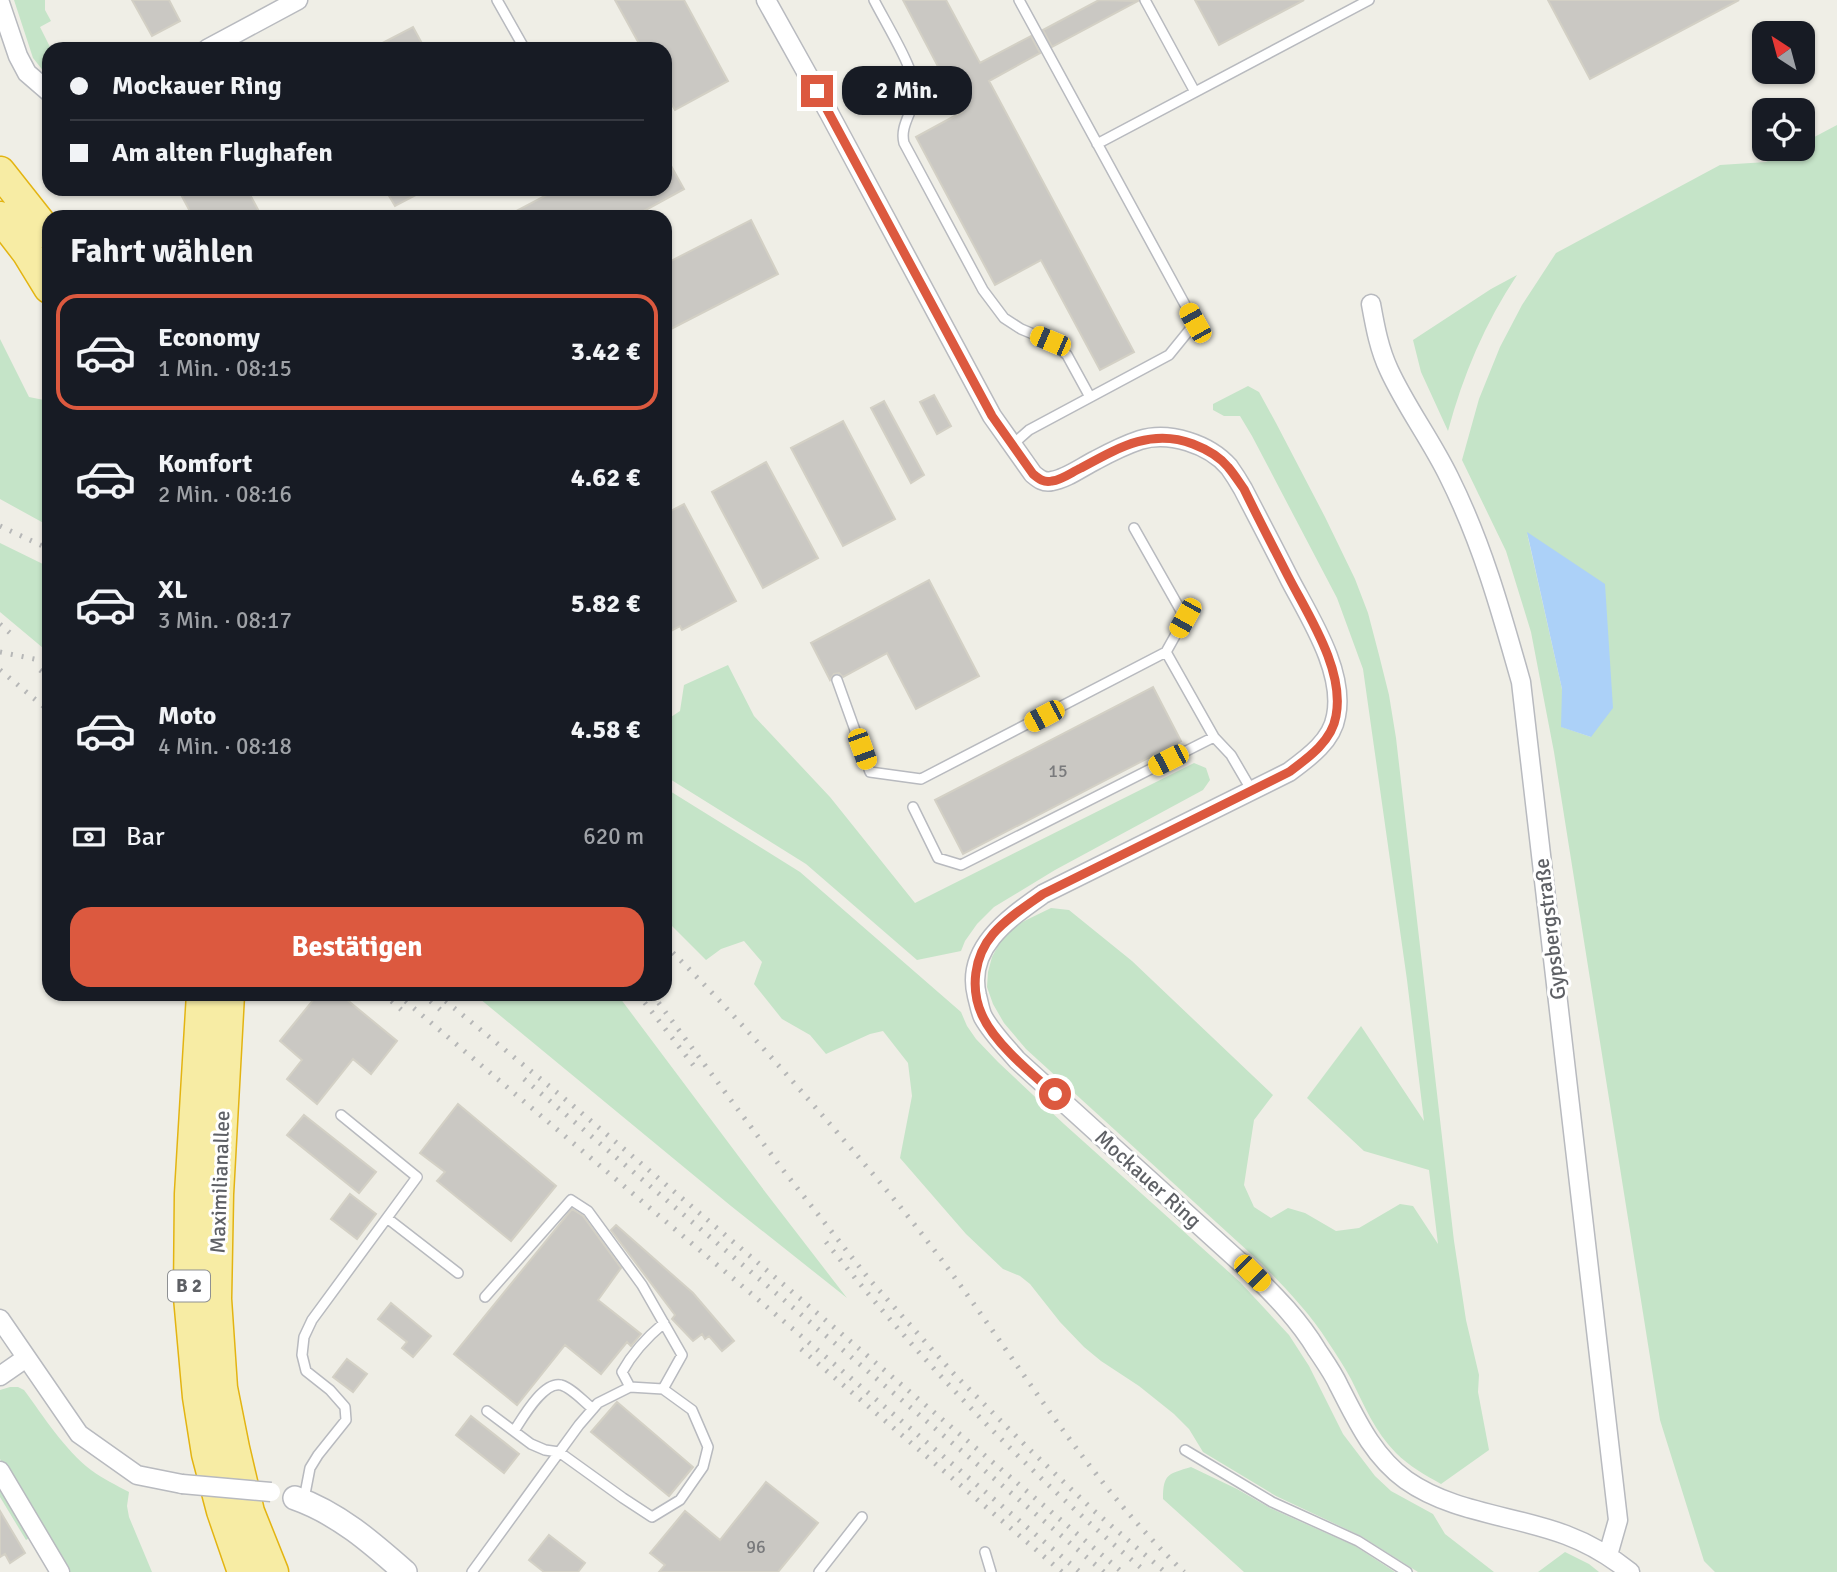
<!DOCTYPE html>
<html lang="de">
<head>
<meta charset="utf-8">
<style>
  :root { --surface:#171b24; --page:#20242c; --text:#f1f3f6; --muted:#9ea1a6; --line:#363941; --accent:#dc593f }
  body { margin:0; font-family:Signika,sans-serif; background:var(--page); color:var(--text); height:100vh; display:flex; flex-direction:column; font-size:26px; white-space:nowrap }
  * { box-sizing:border-box; margin:0 }
  p { font-size:23px; color:var(--muted) }
  .icon { flex:none; width:38px; height:38px; fill:none; stroke:currentColor; stroke-width:2; stroke-linecap:round; stroke-linejoin:round }
  .map { position:relative; flex:1; overflow:hidden }
  .details { position:absolute; left:42px; top:210px; width:630px; height:791px; display:flex; flex-direction:column; background:var(--surface); border-radius:21px; box-shadow:0 2px 5px #0004 }
  .details>* { flex:none }
  .guide { position:absolute; left:42px; top:42px; width:630px; height:154px; border-radius:21px; box-shadow:0 2px 5px #0004; display:grid; align-content:center; height:154px; padding:0 28px; background:var(--surface) }
  .needle { width:46px; rotate:324deg }
  .tools { position:absolute; left:1752px; top:21px; display:grid; gap:14px }
  .tools a { display:grid; place-items:center; width:63px; height:63px; border-radius:14px; background:var(--surface); box-shadow:0 2px 5px #0004; font-size:35px }
  .end { position:absolute; width:32px; height:32px; margin:-16px; border:9px solid #dc593f; background:#fff; box-shadow:0 0 0 4px #fff }
  .from { border-radius:50% }
  .bubble { position:absolute; height:49px; border-radius:21px; background:var(--surface); box-shadow:0 2px 5px #0004; font-size:23px; font-weight:700; line-height:49px; text-align:center }
  .car { position:absolute; width:21px; height:42px; margin:-21px -10px; border-radius:9px; box-shadow:0 0 5px 2px #0007; background:linear-gradient(#f5c518 24%,#345 0 40%,#f5c518 0 76%,#345 0 86%,#f5c518 0) }
  .guide b { display:flex; align-items:center; gap:24px; height:66px; font-size:26px }
  .guide b+b { border-top:2px solid var(--line) }
  .guide i { width:18px; height:18px; background:var(--text) }
  ul { padding:0; list-style:none }
  li { display:flex; align-items:center; gap:21px; height:116px; margin:0 14px 10px; padding:0 14px; border:4px solid transparent; border-radius:21px }
  li div { flex:1 }
  li b { display:block; font-size:26px }
  li em { font-style:normal; font-weight:700 }
  li.active { border-color:var(--accent) }
  li>.icon { width:63px; height:63px; stroke-width:1.5 }
  h2 { padding:0 28px; font-size:32px; line-height:84px }
  .pay { display:flex; align-items:center; gap:18px; height:77px; padding:0 28px; font-size:26px }
  .pay p { margin-inline-start:auto }
  .cta { display:flex; gap:14px; margin-top:auto; padding:14px 28px }
  .cta a { flex:1; height:80px; border-radius:21px; background:var(--accent); color:#fff; font-size:28px; font-weight:700; line-height:80px; text-align:center }
  .map>svg:first-child { display:block }
  .green { fill:#c5e4c8; fill-rule:evenodd }
  .water { fill:#acd1f8 }
  .building { fill:#cac8c3; stroke:#d3d0c5; stroke-width:2 }
  .lines { fill:none; stroke-linecap:round; stroke-linejoin:round }
  .service-casing { stroke:#b8babf; stroke-width:12 }
  .minor-casing { stroke:#b8babf; stroke-width:21 }
  .tertiary-casing { stroke:#b8babf; stroke-width:26 }
  .trunk-casing { stroke:#e3b412; stroke-width:33 }
  .service { stroke:#fff; stroke-width:9 }
  .minor { stroke:#fff; stroke-width:18 }
  .tertiary { stroke:#fff; stroke-width:23 }
  .trunk { stroke:#f7eca4; stroke-width:30 }
  .rail { stroke:#b6b7b7; stroke-width:5; stroke-dasharray:2 9; stroke-linecap:butt }
  .minor-bridge-casing { stroke:#b8babf; stroke-width:21; stroke-linecap:butt }
  .minor-bridge { stroke:#fff; stroke-width:18 }
  .route { stroke:#dc593f; stroke-width:9 }
  .labels { text-anchor:middle; dominant-baseline:central; stroke-width:6; stroke-linejoin:round; paint-order:stroke }
  .number-label { font-size:18px; fill:#797a7c }
  .shield { fill:#fff; stroke:#8e9093; stroke-width:2 }
  .shield-label { font-size:19px; font-weight:bold; fill:#5e6065 }
  .street-label { font-size:21px; fill:#5e6065; stroke:#fff }
</style>
</head>
<body>
<div class="map">
<svg width="1837" height="1572" viewBox="0 0 1837 1572">
  <rect width="100%" height="100%" fill="#efeee6"/>
  <!-- green -->
  <path class="green" d="M14 0H45V10L51 21 40 27 51 49H49V78L33 58Z
    M1837 125V1572H1715L1704 1561 1660 1420 1554 752 1531 632 1506 551 1462 460 1479 399 1500 347 1522 305 1556 253 1720 165 1766 162 1791 149H1802L1803 143ZM1527 533 1591 737 1562 727V689Z
    M1517 275C1485 323 1463 375 1448 431L1421 372 1413 340 1491 289Z
    M0 339 29 397 49 401V526L0 499Z
    M1248 386 1259 392 1276 423 1325 517 1355 579 1368 613 1379 655 1389 695 1396 738 1454 1241 1466 1320 1479 1375 1478 1392 1489 1450 1441 1484C1425 1475 1409 1466 1396 1453 1375 1432 1364 1405 1351 1379 1344 1366 1336 1354 1328 1342 1309 1312 1285 1288 1261 1263L1026 1049 1004 1023 993 1004 987 987 988 972 992 957 1001 940 1016 925 1051 908 1069 910 1132 961 1273 1095 1254 1120 1244 1185 1254 1207 1271 1218 1288 1208 1305 1213 1336 1231 1359 1228 1400 1204 1413 1206 1438 1244 1429 1170 1364 1151 1307 1098 1361 1026 1424 1121 1407 980 1363 669 1337 598 1252 436 1240 416H1224L1213 410V404Z
    M0 543 49 567V653L0 612Z
    M728 665 754 716 830 797 915 903 1194 763 1206 768 1210 780 1203 790 1055 870 994 907 977 924 965 941 961 951 917 960 806 864 665 776V721L680 711 684 685Z
    M665 788 800 872 961 1012 967 1026 976 1039 998 1062 1064 1124 1240 1282 1289 1335 1309 1366 1343 1434 1375 1476 1391 1491 1433 1514 1445 1534 1494 1572H1418L1361 1536 1276 1496 1203 1452 1189 1429 1174 1414 1139 1386 1101 1361 1084 1347 1060 1322 1030 1284 1020 1276 1003 1269 966 1234 900 1158 912 1096 908 1063 883 1031 870 1034 826 1054 810 1035 782 1019 754 984 762 962 744 941 721 949 706 960 665 919Z
    M474 994H617L766 1193 847 1298 731 1206Z
    M10 1387H18L24 1390C44 1417 64 1449 91 1470 103 1479 116 1485 129 1492L127 1506 129 1517 152 1572H67L0 1459V1390Z
    M1191 1467 1237 1489 1270 1508 1355 1546 1395 1572H1244L1163 1499C1163 1474 1168 1474 1191 1467Z
    M0 1483 31 1537 26 1540 0 1497Z
    M1565 1552 1589 1564 1599 1572H1538Z"/>
  <!-- water -->
  <path class="water" d="M1527 532 1605 584 1613 708 1591 737 1561 727 1562 689Z"/>
  <!-- building -->
  <path class="building" d="M132 0H169L180 21 152 36Z
    M615 0H684L728 81 675 110 665 93V49H642Z
    M903 0H946L980 63 1031 36 1040 53 989 81 1134 352 1100 370 1041 260 995 285 916 137 962 112Z
    M1099 0 1138 1 1052 47 1043 30Z
    M1195 0H1304L1219 45Z
    M1548 0H1739L1590 79Z
    M413 27 425 49H371Z
    M665 155 684 189 633 217H505L558 189H665Z
    M178 189H247L262 217H193Z
    M385 189H427L395 206Z
    M751 220 778 274 665 332V264Z
    M934 395 951 426 937 434 920 402Z
    M884 401 924 475 911 483 871 408Z
    M843 421 895 519 843 546 791 448Z
    M766 462 818 558 763 588 712 492Z
    M684 504 736 601 682 630 680 626 665 634V514Z
    M929 580 979 676 916 709 887 653 843 677 839 673 834 674 830 680 811 643Z
    M1153 687 1181 741 963 854 935 800Z
    M318 994H340L397 1041 371 1074 353 1059 317 1104 287 1079 302 1060 280 1041Z
    M458 1104 556 1186 511 1241 437 1181 445 1172 420 1153Z
    M304 1115 376 1172 359 1193 287 1135Z
    M350 1194 376 1214 357 1239 331 1219Z
    M572 1209 583 1216 621 1268 598 1300 641 1334 631 1346 627 1342 601 1374 565 1345 517 1405 454 1354Z
    M616 1225 693 1293 734 1341 722 1351 709 1336 705 1339 702 1334 693 1341 672 1319 675 1315 611 1230Z
    M391 1303 431 1336 413 1357 402 1348 407 1342 378 1319Z
    M347 1359 367 1374 353 1392 333 1377Z
    M617 1402 693 1467 669 1496 591 1432Z
    M471 1416 519 1454 504 1473 456 1435Z
    M766 1482 818 1523 778 1572H659L665 1565 650 1553 685 1511 720 1540Z
    M0 1511 25 1553 10 1563 5 1554 0 1557Z
    M549 1535 585 1563 578 1572H544L529 1560Z"/>
  <g class="lines">
    <defs>
      <path id="service" d="M497 0 523 46
        M874 0C884 20 915 70 915 90 916 109 899 124 904 143L983 290 1004 318 1021 329 1050 341 1067 355 1090 397
        M1145 0 1195 92
        M1097 144 1369 0
        M1012 445 1029 430 1169 355 1195 323 1019 0
        M1134 528 1185 618 1166 652
        M837 680 870 772 921 779 1166 652 1214 737 1231 755 1252 791
        M913 807 938 858 961 865 1214 737
        M387 1218 458 1273
        M485 1297 571 1200 588 1211 642 1285 682 1355 663 1389
        M630 1387 622 1372C633 1352 646 1338 664 1323
        M514 1431C522 1419 543 1381 561 1385 572 1388 584 1402 593 1409
        M1185 1450 1272 1502 1358 1541 1407 1572
        M304 1499 310 1468 318 1455 346 1420 345 1407 330 1390 306 1371 302 1355 304 1337 312 1320 417 1177 341 1115
        M985 1552 991 1572
        M472 1572 579 1425 598 1403 630 1387 663 1389 692 1410 708 1447 703 1467 680 1500 652 1517 623 1498 559 1452 545 1450 531 1444 487 1411
        M819 1572 862 1517"/>
      <path id="minor" d="M766 0 829 113 992 416 1033 474C1039 479 1044 483 1052 481 1066 479 1082 467 1096 460 1109 453 1125 445 1140 440 1169 431 1209 444 1229 467 1234 474 1239 482 1243 489 1259 520 1275 550 1290 580 1310 618 1345 672 1336 716 1332 741 1308 758 1289 772L1043 894C1009 918 965 948 977 996 979 1003 980 1011 983 1017 992 1033 1005 1046 1017 1060L1252 1273C1276 1297 1299 1320 1317 1350 1325 1362 1333 1373 1339 1386 1357 1421 1373 1456 1406 1480 1453 1513 1513 1515 1566 1535 1590 1544 1610 1556 1630 1572
        M0 3 18 56 27 73 49 92
        M207 49 298 0
        M1371 304C1375 326 1379 349 1389 370 1406 407 1431 440 1449 477 1482 543 1501 611 1521 682L1618 1520 1608 1555
        M0 1319 79 1434 137 1475 182 1484
        M0 1376 26 1358
        M0 1471 60 1572"/>
      <path id="tertiary" d="M295 1498C338 1513 372 1543 405 1572"/>
      <path id="trunk" d="M0 172 49 234
        M0 217 27 252 49 288
        M202 994 190 1194 189 1297 198 1397 207 1454 222 1511 243 1572
        M229 994 218 1194 216 1299 222 1388 234 1448 249 1512 273 1572"/>
    </defs>
    <!-- service casing -->
    <use href="#service" class="service-casing"/>
    <!-- minor casing -->
    <use href="#minor" class="minor-casing"/>
    <!-- tertiary casing -->
    <use href="#tertiary" class="tertiary-casing"/>
    <!-- trunk casing -->
    <use href="#trunk" class="trunk-casing"/>
    <!-- service -->
    <use href="#service" class="service"/>
    <!-- minor -->
    <use href="#minor" class="minor"/>
    <!-- tertiary -->
    <use href="#tertiary" class="tertiary"/>
    <!-- trunk -->
    <use href="#trunk" class="trunk"/>
    <!-- rail -->
    <path class="rail" d="M0 526 49 549
      M0 624 10 633
      M0 652 49 662
      M0 670 49 711
      M40 670 49 677
      M665 945C718 997 767 1052 816 1108 854 1152 893 1196 928 1242 1013 1352 1083 1476 1184 1572
      M383 994 404 1012
      M397 994 1080 1572
      M422 994 443 1012
      M437 994 571 1104 1122 1572
      M638 994 694 1066
      M652 994 783 1170 869 1279 954 1374 1026 1446 1093 1510 1165 1572
      M524 1079 1104 1572
      M826 1242C921 1362 1029 1474 1146 1572
      M801 1349 1062 1572"/>
    <defs>
      <path id="minor-bridge" d="M182 1484 271 1492"/>
    </defs>
    <!-- minor-bridge casing -->
    <use href="#minor-bridge" class="minor-bridge-casing"/>
    <!-- minor-bridge -->
    <use href="#minor-bridge" class="minor-bridge"/>
  </g>
  <g class="lines">
    <!-- route -->
    <path class="route" d="M817 91 992 416 1033 474C1039 479 1044 483 1052 481 1062 480 1072 472 1081 468 1118 448 1151 428 1193 444 1206 449 1219 456 1228 467 1234 474 1239 482 1244 489 1258 518 1273 547 1288 576 1308 615 1345 670 1336 716 1332 741 1308 758 1289 772L1043 894C1026 906 1007 918 993 934 974 956 970 989 982 1015 995 1044 1031 1073 1055 1094"/>
  </g>
  <g class="labels">
    <!-- number labels -->
    <g class="number-label">
      <text x="1058" y="771">15</text>
      <text x="756" y="1547">96</text>
    </g>
    <!-- shield labels -->
    <rect class="shield" x="168" y="1270.5" width="42" height="31" rx="5"/>
    <g class="shield-label">
      <text x="189" y="1286">B 2</text>
    </g>
    <!-- street labels -->
    <g class="street-label">
      <text transform="translate(1550 929) rotate(-97)">Gypsbergstraße</text>
      <text transform="translate(1148 1179) rotate(42)">Mockauer Ring</text>
      <text transform="translate(220 1182) rotate(-88)">Maximilianallee</text>
    </g>
  </g>
</svg>
<div class="tools">
<a><svg class="needle" viewBox="-14 -14 28 28"><path d="M0-13l5 13h-10z" fill="#e53935"/><path d="M0 13l5-13h-10z" fill="#9ea1a6"/></svg></a>
<a><svg class="icon" aria-label="locate" viewBox="0 0 24 24"><circle cx="12" cy="12" r="6"/><path d="M12 2v4M12 18v4M2 12h4M18 12h4"/></svg></a>
</div>
<i class="end from" style="left:1055px;top:1094px"></i>
<i class="end" style="left:817px;top:91px"></i>
<div class="bubble" style="left:842px;top:66px;width:130px">2 Min.</div>
<i class="car" style="left:1195px;top:323px;rotate:331deg"></i>
<i class="car" style="left:1050px;top:341px;rotate:293deg"></i>
<i class="car" style="left:1185px;top:618px;rotate:209deg"></i>
<i class="car" style="left:1044px;top:716px;rotate:242deg"></i>
<i class="car" style="left:862px;top:749px;rotate:160deg"></i>
<i class="car" style="left:1168px;top:760px;rotate:243deg"></i>
<i class="car" style="left:1252px;top:1273px;rotate:135deg"></i>
<div class="guide">
<b><i class="from"></i>Mockauer Ring</b>
<b><i></i>Am alten Flughafen</b>
</div>
<section class="details">
<h2>Fahrt wählen</h2>
<ul>
<li class="active"><svg class="icon" aria-label="car" viewBox="0 0 24 24"><path d="M5 17H2v-5l4-1 3-4h7l3 4 3 1v5h-3M9 17h6M6 11h13"/><circle cx="7" cy="17" r="2"/><circle cx="17" cy="17" r="2"/></svg><div><b>Economy</b><p>1 Min. · 08:15</p></div><em>3.42 €</em></li>
<li><svg class="icon" aria-label="car" viewBox="0 0 24 24"><path d="M5 17H2v-5l4-1 3-4h7l3 4 3 1v5h-3M9 17h6M6 11h13"/><circle cx="7" cy="17" r="2"/><circle cx="17" cy="17" r="2"/></svg><div><b>Komfort</b><p>2 Min. · 08:16</p></div><em>4.62 €</em></li>
<li><svg class="icon" aria-label="car" viewBox="0 0 24 24"><path d="M5 17H2v-5l4-1 3-4h7l3 4 3 1v5h-3M9 17h6M6 11h13"/><circle cx="7" cy="17" r="2"/><circle cx="17" cy="17" r="2"/></svg><div><b>XL</b><p>3 Min. · 08:17</p></div><em>5.82 €</em></li>
<li><svg class="icon" aria-label="car" viewBox="0 0 24 24"><path d="M5 17H2v-5l4-1 3-4h7l3 4 3 1v5h-3M9 17h6M6 11h13"/><circle cx="7" cy="17" r="2"/><circle cx="17" cy="17" r="2"/></svg><div><b>Moto</b><p>4 Min. · 08:18</p></div><em>4.58 €</em></li>
</ul>
<div class="pay"><svg class="icon" aria-label="cash" viewBox="0 0 24 24"><path d="M3 7h18v10H3z"/><circle cx="12" cy="12" r="2"/></svg>Bar<p>620 m</p></div>
<div class="cta"><a>Bestätigen</a></div>
</section>
</div>
</body>
</html>
